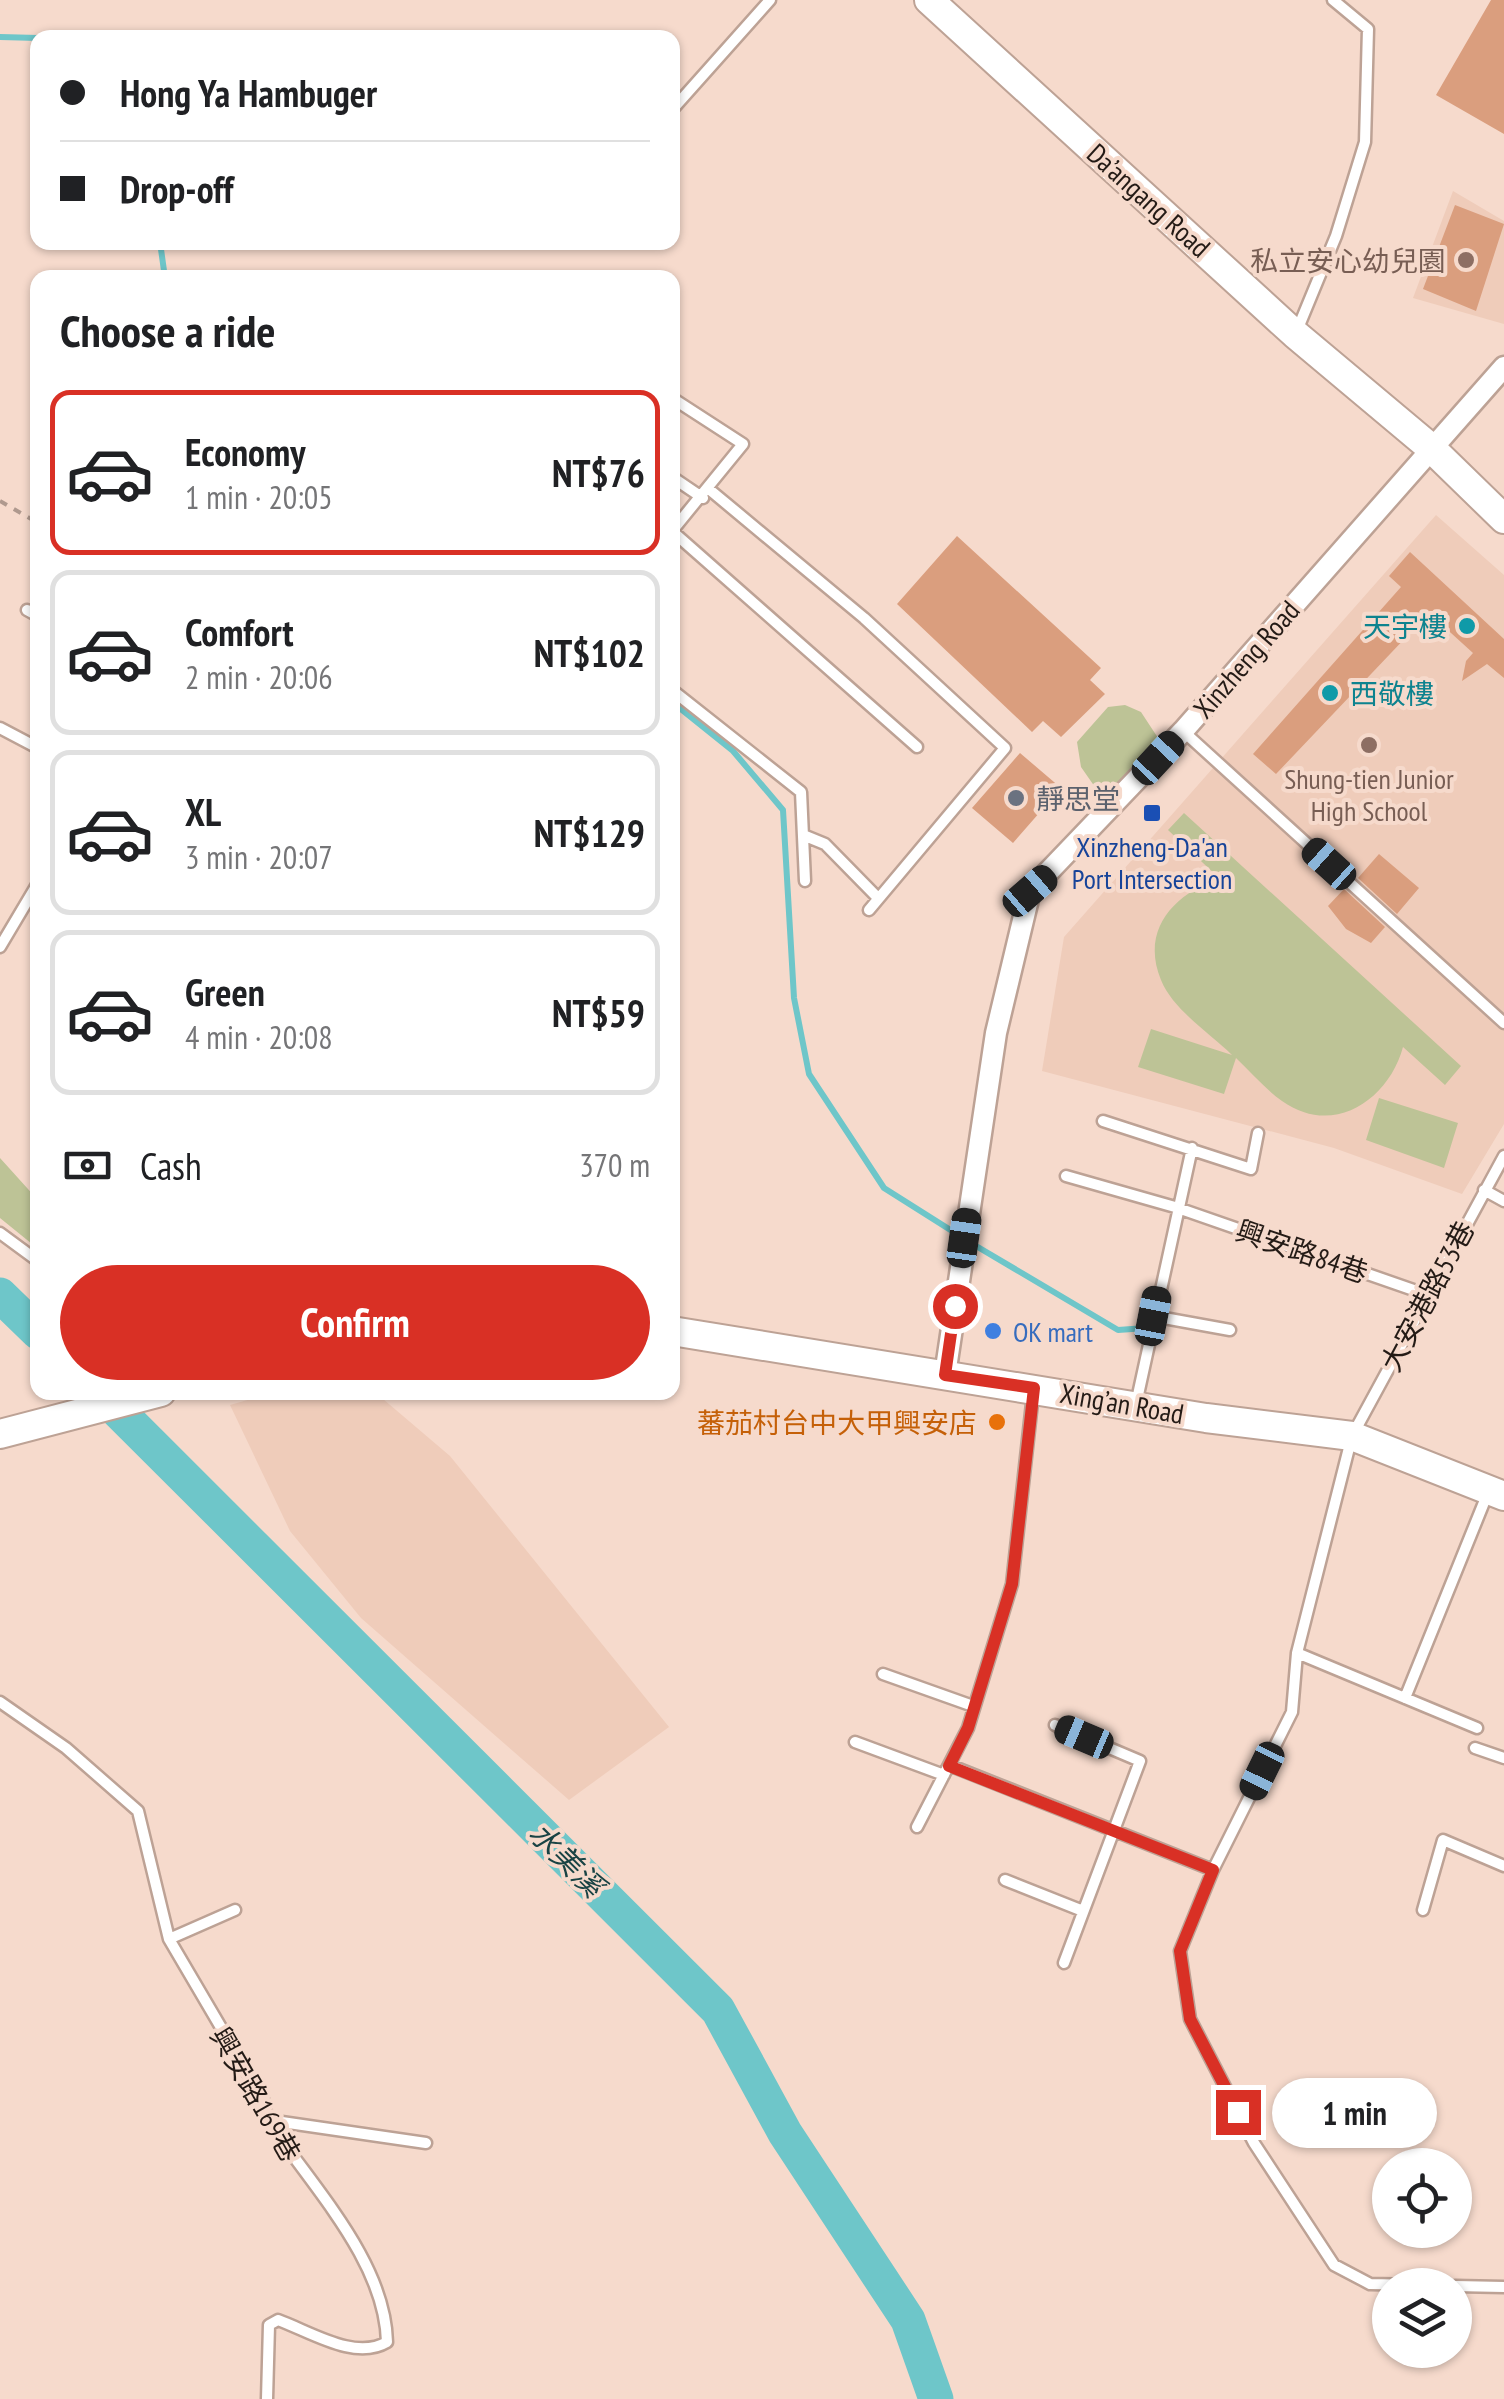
<!DOCTYPE html>
<html lang="en">
<head>
<meta charset="utf-8">
<style>
  :root { --surface:#fff; --page:#f2f2f2; --text:#202124; --muted:#757577; --line:#e0e0e0; --accent:#d93025 }
  body { margin:0; font-family:"PT Sans Narrow","Noto Sans TC",sans-serif; background:var(--page); color:var(--text); height:100vh; display:flex; flex-direction:column; font-size:38px; white-space:nowrap }
  * { box-sizing:border-box; margin:0 }
  p { font-size:32px; color:var(--muted) }
  .icon { flex:none; width:55px; height:55px; fill:none; stroke:currentColor; stroke-width:2; stroke-linecap:round; stroke-linejoin:round }
  .map { position:relative; flex:1; overflow:hidden }
  .sheet { position:absolute; left:30px; top:270px; width:650px; height:1130px; display:flex; flex-direction:column; background:var(--surface); border-radius:20px; box-shadow:0 2px 8px #0004 }
  .sheet>* { flex:none }
  .hud { position:absolute; left:30px; top:30px; width:650px; height:220px; border-radius:20px; box-shadow:0 2px 8px #0004; display:grid; align-content:center; height:220px; padding:0 30px; background:var(--surface) }
  .fabs { position:absolute; left:1372px; top:2148px; display:grid; gap:20px }
  .fabs a { display:grid; place-items:center; width:100px; height:100px; border-radius:50%; background:var(--surface); box-shadow:0 2px 8px #0004; font-size:50px }
  .end { position:absolute; width:45px; height:45px; margin:-22px; border:12px solid #d93025; background:#fff; box-shadow:0 0 0 5px #fff }
  .from { border-radius:50% }
  .bubble { position:absolute; height:70px; border-radius:35px; background:var(--surface); box-shadow:0 2px 8px #0004; font-size:32px; font-weight:600; line-height:70px; text-align:center }
  .car { position:absolute; width:30px; height:60px; margin:-30px -15px; border-radius:12px; box-shadow:0 0 8px 2px #0007; background:linear-gradient(#222 24%,#8ab4d8 0 40%,#222 0 76%,#8ab4d8 0 86%,#222 0) }
  .hud b { display:flex; align-items:center; gap:35px; height:95px; font-size:38px }
  .hud b+b { border-top:2px solid var(--line) }
  .hud i { width:25px; height:25px; background:var(--text) }
  ul { padding:0; list-style:none }
  li { display:flex; align-items:center; gap:30px; height:165px; margin:0 20px 15px; padding:0 10px; border:5px solid var(--line); border-radius:20px }
  li div { flex:1 }
  li b { display:block; font-size:38px }
  li em { font-style:normal; font-weight:600 }
  li.current { border-color:var(--accent) }
  li>.icon { width:90px; height:90px; stroke-width:1.5 }
  h2 { padding:0 30px; font-size:45px; line-height:120px }
  .pay { display:flex; align-items:center; gap:25px; height:110px; padding:0 30px; font-size:38px }
  .pay p { margin-inline-start:auto }
  .primary-button { display:flex; gap:20px; margin-top:auto; padding:20px 30px }
  .primary-button a { flex:1; height:115px; border-radius:60px; background:var(--accent); color:#fff; font-size:40px; font-weight:600; line-height:115px; text-align:center }
  .map>svg:first-child { display:block }
  .built { fill:#efccba }
  .green { fill:#bdc396 }
  .lines { fill:none; stroke-linecap:round; stroke-linejoin:round }
  .stream { stroke:#6ec6c9; stroke-width:6 }
  .river { stroke:#6ec6c9; stroke-width:35 }
  .building { fill:#da9e7e }
  .lane-casing { stroke:#bda295; stroke-width:15 }
  .street-casing { stroke:#bda295; stroke-width:25 }
  .secondary-casing { stroke:#bda295; stroke-width:32 }
  .path { stroke:#af998e; stroke-width:4; stroke-dasharray:8 8; stroke-linecap:butt }
  .lane { stroke:#fff; stroke-width:10 }
  .street { stroke:#fff; stroke-width:20 }
  .secondary { stroke:#fff; stroke-width:28 }
  .route { stroke:#d93025; stroke-width:12 }
  .education-dot { fill:#8d6e63; stroke:#f6dacc; stroke-width:4 }
  .culture-dot { fill:#0f9aa8; stroke:#f6dacc; stroke-width:4 }
  .worship-dot { fill:#6b7280; stroke:#f6dacc; stroke-width:4 }
  .transit-dot { fill:#1a4fb4; stroke:#f6dacc; stroke-width:4 }
  .shop-dot { fill:#3f7fe0; stroke:#f6dacc; stroke-width:4 }
  .food-dot { fill:#e8710a; stroke:#f6dacc; stroke-width:4 }
  .labels { text-anchor:middle; dominant-baseline:central; stroke-width:8; stroke-linejoin:round; paint-order:stroke }
  .street-label { font-size:28px; fill:#241b16; stroke:#f6dacc }
  .education-label { font-size:28px; fill:#785e54; stroke:#f6dacc; text-anchor:end }
  .culture-label { font-size:28px; fill:#0d838f; stroke:#f6dacc; text-anchor:end }
  .worship-label { font-size:28px; fill:#5b616d; stroke:#f6dacc; text-anchor:start }
  .transit-label { font-size:28px; fill:#164399; stroke:#f6dacc }
  .shop-label { font-size:28px; fill:#366cbe; stroke:#f6dacc; text-anchor:start }
  .food-label { font-size:28px; fill:#c56008; stroke:#f6dacc; text-anchor:end }
  .water-label { font-size:30px; font-style:italic; fill:#194344; stroke:#f6dacc }
</style>
</head>
<body>
<div class="map">
<svg width="1504" height="2399" viewBox="0 0 1504 2399">
  <rect width="100%" height="100%" fill="#f6dacc"/>
  <!-- built -->
  <path class="built" d="M1453 191 1504 221V324L1413 298Z
    M1436 515 1504 575V1124L1462 1194 1334 1148 1042 1071 1064 937Z
    M275 1392 376 1393 450 1456 669 1727 569 1800 361 1618 290 1531 230 1405Z"/>
  <!-- green -->
  <path class="green" d="M1125 705 1141 712 1160 741 1104 800 1081 767 1077 742 1108 707Z
    M1184 813 1461 1066 1445 1085 1403 1047C1389 1099 1334 1138 1282 1101 1265 1089 1251 1072 1236 1058L1224 1094 1138 1067 1151 1029 1232 1055C1210 1033 1173 1010 1161 980 1140 929 1175 894 1219 878L1168 830Z
    M1379 1098 1458 1123 1444 1168 1366 1140Z
    M0 1158 37 1199V1248L0 1218Z"/>
  <g class="lines">
    <!-- stream -->
    <path class="stream" d="M0 37 38 38
      M160 242 165 278
      M672 702 733 751 783 810 794 998 809 1074 884 1188 960 1236
      M971 1243 1118 1330 1146 1328"/>
    <!-- river -->
    <path class="river" d="M0 1295 38 1332
      M99 1392 718 2010 785 2133 908 2320 936 2399"/>
  </g>
  <!-- building -->
  <path class="building" d="M1491 0H1504V134L1436 95Z
    M1455 205 1504 224 1476 311 1423 289Z
    M957 536 1101 668 1090 680 1105 694 1061 737 1043 721 1032 732 897 604Z
    M1410 552 1504 639V678L1487 664 1462 681 1466 661 1473 653 1429 613 1276 774 1253 754 1401 587 1389 576Z
    M1020 753 1061 788 1013 843 972 808Z
    M1379 854 1419 888 1397 914 1358 878Z
    M1344 889 1385 927 1371 943 1346 929 1328 906Z"/>
  <g class="lines">
    <defs>
      <path id="lane" d="M672 110 770 0
        M1296 333 1336 236 1365 142 1368 29 1333 0
        M672 398 743 444 672 531
        M672 477 703 498
        M710 490 864 618 1005 748 869 910
        M672 531 917 747
        M27 610 38 616
        M672 690 801 792 805 881
        M0 728 38 748
        M1183 731 1504 1023
        M803 835 825 844 878 898
        M0 947 38 883
        M1103 1121 1251 1169 1258 1133
        M1066 1176 1175 1207 1428 1295
        M1484 1190 1504 1201
        M0 1233 38 1261
        M1153 1316 1230 1330
        M1136 1404 1192 1148
        M1489 1490 1405 1698 1297 1653 1352 1436 1504 1156
        M1297 1653 1292 1712 1213 1870 1180 1951 1190 2019 1254 2143 1334 2265 1370 2284 1419 2285
        M883 1674 973 1706
        M1405 1698 1477 1728
        M0 1702 66 1748 138 1811 169 1939 263 2099 268 2120C311 2186 385 2260 387 2342 355 2361 311 2332 278 2320L269 2325 267 2399
        M1055 1725 1140 1761 1064 1963
        M855 1742 944 1775
        M1475 1748 1504 1758
        M949 1765 1213 1870
        M917 1827 968 1728 1012 1584 1033 1394
        M1005 1880 1083 1911
        M1423 1910 1443 1840 1504 1866
        M169 1939 235 1910
        M268 2120 426 2143
        M1455 2286 1504 2287"/>
      <path id="street" d="M945 1375 996 1033 1030 891 1183 731 1504 367"/>
      <path id="secondary" d="M929 0 1295 334 1431 448 1504 519
        M672 1331 1206 1418 1352 1436 1504 1496
        M0 1434 161 1392"/>
    </defs>
    <!-- lane casing -->
    <use href="#lane" class="lane-casing"/>
    <!-- street casing -->
    <use href="#street" class="street-casing"/>
    <!-- secondary casing -->
    <use href="#secondary" class="secondary-casing"/>
    <!-- path -->
    <path class="path" d="M0 501 38 523"/>
    <!-- lane -->
    <use href="#lane" class="lane"/>
    <!-- street -->
    <use href="#street" class="street"/>
    <!-- secondary -->
    <use href="#secondary" class="secondary"/>
  </g>
  <g class="lines">
    <!-- route -->
    <path class="route" d="M955 1306 945 1375 1034 1388 1012 1584 968 1728 949 1766 1213 1870 1180 1951 1190 2019 1238 2112"/>
  </g>
  <!-- markers -->
  <g class="education-dot">
    <circle cx="1466" cy="260" r="10"/>
    <circle cx="1369" cy="745" r="10"/>
  </g>
  <g class="culture-dot">
    <circle cx="1467" cy="626" r="10"/>
    <circle cx="1330" cy="693" r="10"/>
  </g>
  <circle class="worship-dot" cx="1016" cy="798" r="10"/>
  <rect class="transit-dot" x="1142" y="803" width="20" height="20" rx="5"/>
  <circle class="shop-dot" cx="993" cy="1331" r="10"/>
  <circle class="food-dot" cx="997" cy="1422" r="10"/>
  <g class="labels">
    <!-- street labels -->
    <g class="street-label">
      <text transform="translate(1149 200) rotate(42)">Da’angang Road</text>
      <text transform="translate(1246 659) rotate(-49)">Xinzheng Road</text>
      <text transform="translate(1302 1251) rotate(19)">興安路84巷</text>
      <text transform="translate(1427 1296) rotate(-62)">大安港路53巷</text>
      <text transform="translate(1122 1403) rotate(10)">Xing’an Road</text>
      <text transform="translate(256 2094) rotate(60)">興安路169巷</text>
    </g>
    <!-- education labels -->
    <g class="education-label">
      <text x="1446" y="260">私立安心幼兒園</text>
      <text x="1369" y="778" text-anchor="middle">Shung-tien Junior<tspan x="1369" dy="32">High School</tspan></text>
    </g>
    <!-- culture labels -->
    <g class="culture-label">
      <text x="1447" y="626">天宇樓</text>
      <text x="1350" y="693" text-anchor="start">西敬樓</text>
    </g>
    <!-- worship labels -->
    <g class="worship-label">
      <text x="1036" y="798">靜思堂</text>
    </g>
    <!-- transit labels -->
    <g class="transit-label">
      <text x="1152" y="846">Xinzheng-Da'an<tspan x="1152" dy="32">Port Intersection</tspan></text>
    </g>
    <!-- shop labels -->
    <g class="shop-label">
      <text x="1013" y="1331">OK mart</text>
    </g>
    <!-- food labels -->
    <g class="food-label">
      <text x="977" y="1422">蕃茄村台中大甲興安店</text>
    </g>
    <!-- water labels -->
    <g class="water-label">
      <text transform="translate(567 1859) rotate(45)">水美溪</text>
    </g>
  </g>
</svg>
<div class="fabs">
<a><svg class="icon" aria-label="locate" viewBox="0 0 24 24"><circle cx="12" cy="12" r="6"/><path d="M12 2v4M12 18v4M2 12h4M18 12h4"/></svg></a>
<a><svg class="icon" aria-label="layers" viewBox="0 0 24 24"><path d="M12 4l9 5-9 5-9-5zM3 14l9 5 9-5"/></svg></a>
</div>
<i class="end from" style="left:955px;top:1306px"></i>
<i class="end" style="left:1238px;top:2112px"></i>
<div class="bubble" style="left:1272px;top:2078px;width:165px">1 min</div>
<i class="car" style="left:1158px;top:758px;rotate:43deg"></i>
<i class="car" style="left:1329px;top:864px;rotate:312deg"></i>
<i class="car" style="left:1030px;top:891px;rotate:49deg"></i>
<i class="car" style="left:964px;top:1238px;rotate:8deg"></i>
<i class="car" style="left:1153px;top:1316px;rotate:11deg"></i>
<i class="car" style="left:1084px;top:1737px;rotate:293deg"></i>
<i class="car" style="left:1262px;top:1771px;rotate:206deg"></i>
<div class="hud">
<b><i class="from"></i>Hong Ya Hambuger</b>
<b><i></i>Drop-off</b>
</div>
<section class="sheet">
<h2>Choose a ride</h2>
<ul>
<li class="current"><svg class="icon" aria-label="car" viewBox="0 0 24 24"><path d="M5 17H2v-5l4-1 3-4h7l3 4 3 1v5h-3M9 17h6M6 11h13"/><circle cx="7" cy="17" r="2"/><circle cx="17" cy="17" r="2"/></svg><div><b>Economy</b><p>1 min · 20:05</p></div><em>NT$76</em></li>
<li><svg class="icon" aria-label="car" viewBox="0 0 24 24"><path d="M5 17H2v-5l4-1 3-4h7l3 4 3 1v5h-3M9 17h6M6 11h13"/><circle cx="7" cy="17" r="2"/><circle cx="17" cy="17" r="2"/></svg><div><b>Comfort</b><p>2 min · 20:06</p></div><em>NT$102</em></li>
<li><svg class="icon" aria-label="car" viewBox="0 0 24 24"><path d="M5 17H2v-5l4-1 3-4h7l3 4 3 1v5h-3M9 17h6M6 11h13"/><circle cx="7" cy="17" r="2"/><circle cx="17" cy="17" r="2"/></svg><div><b>XL</b><p>3 min · 20:07</p></div><em>NT$129</em></li>
<li><svg class="icon" aria-label="car" viewBox="0 0 24 24"><path d="M5 17H2v-5l4-1 3-4h7l3 4 3 1v5h-3M9 17h6M6 11h13"/><circle cx="7" cy="17" r="2"/><circle cx="17" cy="17" r="2"/></svg><div><b>Green</b><p>4 min · 20:08</p></div><em>NT$59</em></li>
</ul>
<div class="pay"><svg class="icon" aria-label="cash" viewBox="0 0 24 24"><path d="M3 7h18v10H3z"/><circle cx="12" cy="12" r="2"/></svg>Cash<p>370 m</p></div>
<div class="primary-button"><a>Confirm</a></div>
</section>
</div>
</body>
</html>
